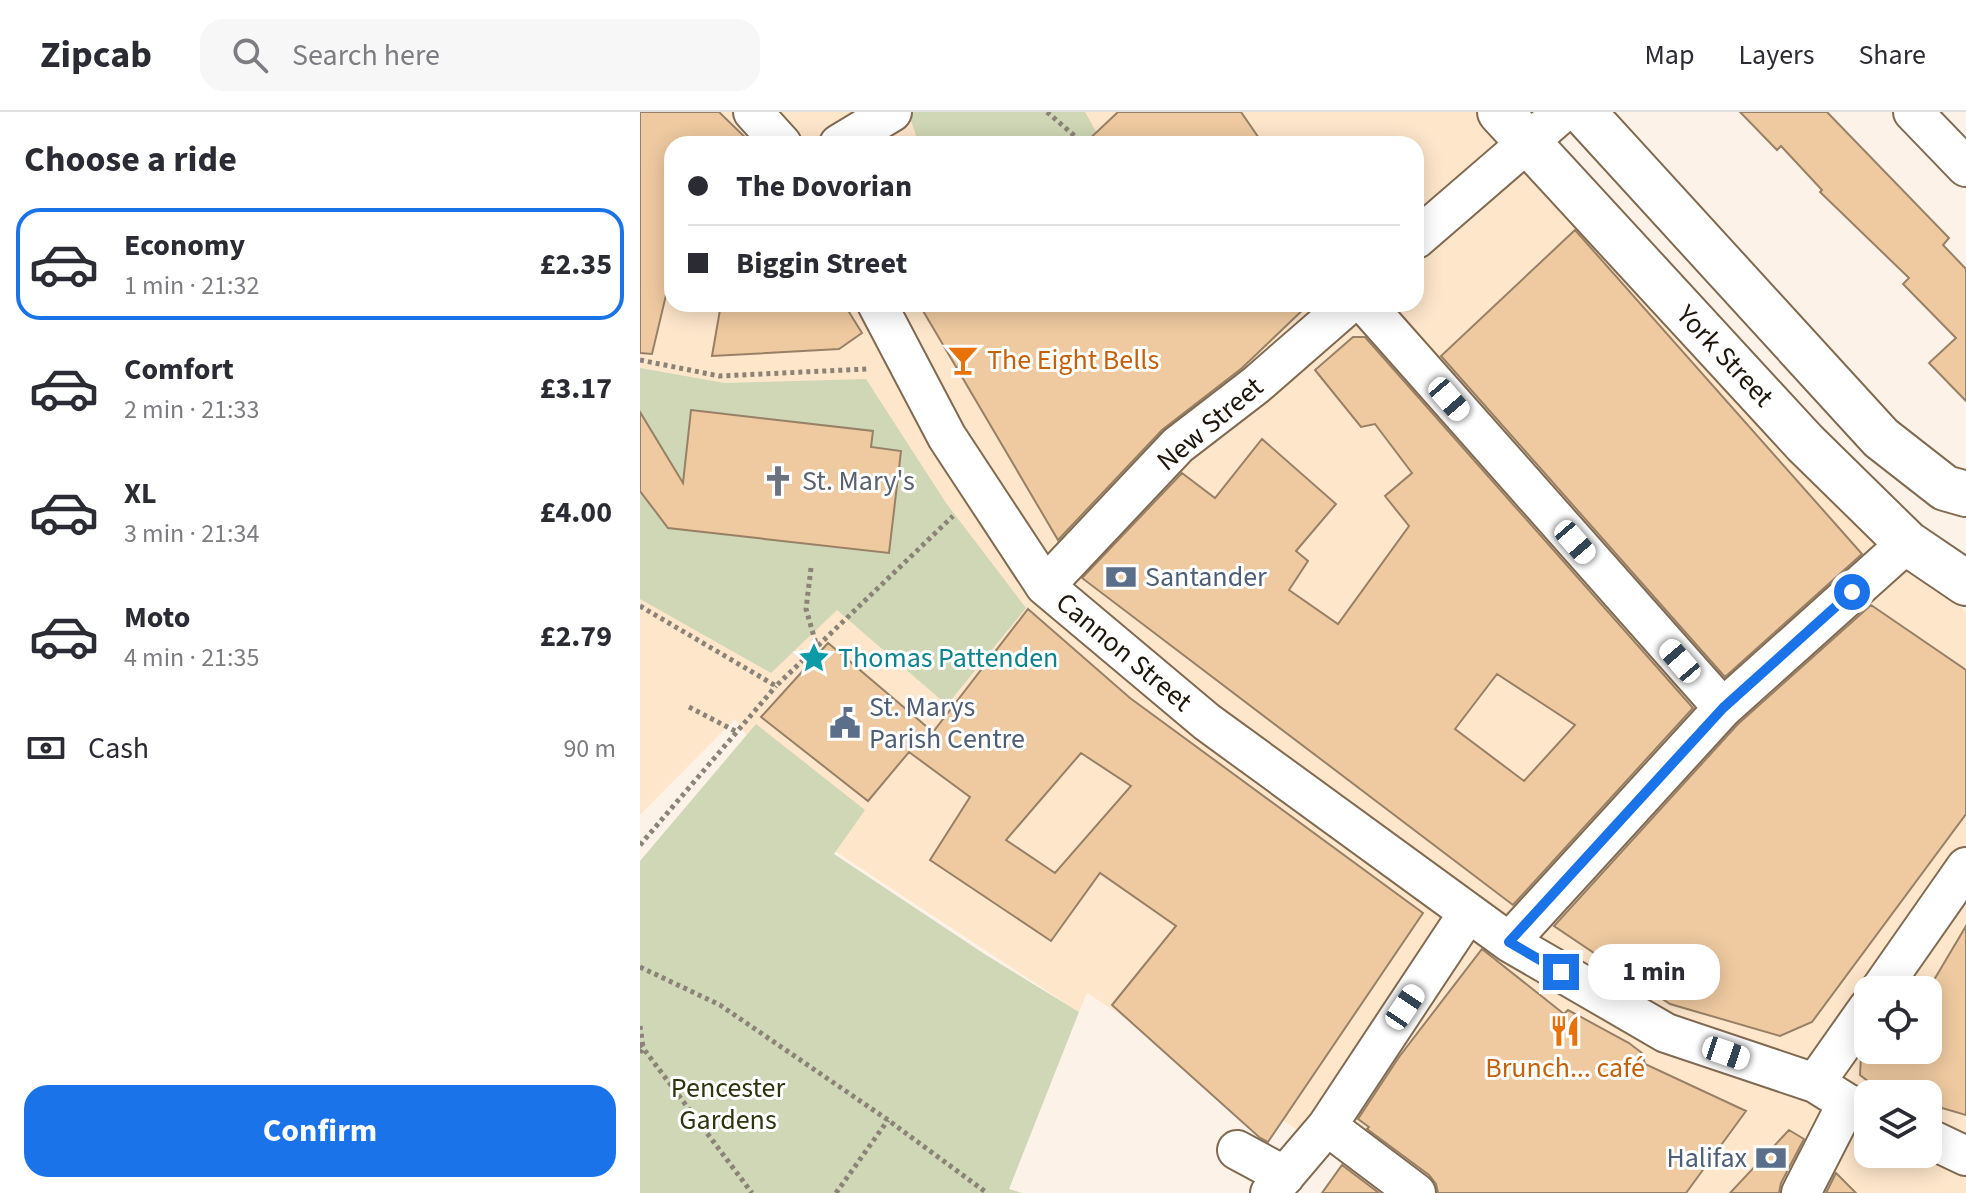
<!DOCTYPE html>
<html lang="en">
<head>
<meta charset="utf-8">
<style>
  :root { --surface:#fff; --page:#f7f7f7; --text:#2b2b33; --muted:#7c7c81; --line:#e1e1e2; --accent:#1a73e8 }
  body { margin:0; font-family:"Source Sans 3",sans-serif; background:var(--page); color:var(--text); height:100vh; display:flex; flex-direction:column; font-size:30px; white-space:nowrap }
  * { box-sizing:border-box; margin:0 }
  p { font-size:26px; color:var(--muted) }
  .icon { flex:none; width:44px; height:44px; fill:none; stroke:currentColor; stroke-width:2; stroke-linecap:round; stroke-linejoin:round }
  .map { position:relative; flex:1; overflow:hidden }
  .panel { display:flex; flex-direction:column; background:var(--surface); width:640px }
  .panel>* { flex:none }
  .banner { position:absolute; left:24px; top:24px; width:760px; height:176px; border-radius:24px; box-shadow:0 4px 20px #0003; display:grid; align-content:center; height:176px; padding:0 24px; background:var(--surface) }
  .fabs { position:absolute; left:1214px; top:864px; display:grid; gap:16px }
  .fabs a { display:grid; place-items:center; width:88px; height:88px; border-radius:16px; background:var(--surface); box-shadow:0 4px 20px #0003; font-size:40px }
  .end { position:absolute; width:36px; height:36px; margin:-18px; border:10px solid #1a73e8; background:#fff; box-shadow:0 0 0 4px #fff }
  .from { border-radius:50% }
  .bubble { position:absolute; height:56px; border-radius:24px; background:var(--surface); box-shadow:0 4px 20px #0003; font-size:26px; font-weight:700; line-height:56px; text-align:center }
  .car { position:absolute; width:24px; height:48px; margin:-24px -12px; border-radius:10px; box-shadow:0 0 6px 2px #0007; background:linear-gradient(#fff 24%,#345 0 40%,#fff 0 76%,#345 0 86%,#fff 0) }
  .banner b { display:flex; align-items:center; gap:28px; height:76px; font-size:30px }
  .banner b+b { border-top:2px solid var(--line) }
  .banner i { width:20px; height:20px; background:var(--text) }
  ul { padding:0; list-style:none }
  li { display:flex; align-items:center; gap:24px; height:112px; margin:0 16px 12px; padding:0 8px; border:4px solid transparent; border-radius:24px }
  li div { flex:1 }
  li b { display:block; font-size:30px }
  li em { font-style:normal; font-weight:700 }
  li.on { border-color:var(--accent) }
  li>.icon { width:72px; height:72px; stroke-width:1.5 }
  h2 { padding:0 24px; font-size:36px; line-height:96px }
  .pay { display:flex; align-items:center; gap:20px; height:88px; padding:0 24px; font-size:30px }
  .pay p { margin-inline-start:auto }
  .button { display:flex; gap:16px; margin-top:auto; padding:16px 24px }
  .button a { flex:1; height:92px; border-radius:24px; background:var(--accent); color:#fff; font-size:32px; font-weight:700; line-height:92px; text-align:center }
  header { display:flex; align-items:center; gap:48px; box-sizing:border-box; height:112px; padding:0 40px; background:var(--surface); border-bottom:2px solid var(--line) }
  header strong { font-size:38px }
  nav { display:flex; gap:44px; margin-inline-start:auto; font-size:28px }
  .search { width:560px; height:72px; background:var(--page); display:flex; align-items:center; gap:20px; box-sizing:border-box; padding:0 28px; border-radius:24px; color:var(--muted); font-size:30px }
  main { display:flex; flex:1; min-height:0 }
  .map>svg:first-child { display:block }
  .built { fill:#fee6cb; fill-rule:evenodd }
  .green { fill:#cfd7b6 }
  .building { fill:#efcaa0; stroke:#978066; stroke-width:2; fill-rule:evenodd }
  .lines { fill:none; stroke-linecap:round; stroke-linejoin:round }
  .minor-casing { stroke:#806a51; stroke-width:42 }
  .major-casing { stroke:#806a51; stroke-width:48 }
  .path { stroke:#8c8378; stroke-width:5; stroke-dasharray:4 4; stroke-linecap:butt }
  .minor { stroke:#fff; stroke-width:38 }
  .major { stroke:#fff; stroke-width:44 }
  .route { stroke:#1a73e8; stroke-width:10 }
  .labels { text-anchor:middle; dominant-baseline:central; stroke-width:6; stroke-linejoin:round; paint-order:stroke }
  .street-label { font-size:28px; fill:#1f170c; stroke:#fff }
  .food-label { font-size:28px; fill:#c56008; stroke:#fff; text-anchor:start }
  .worship-label { font-size:28px; fill:#5b616d; stroke:#fff; text-anchor:start }
  .service-label { font-size:28px; fill:#4e5e75; stroke:#fff; text-anchor:start }
  .culture-label { font-size:28px; fill:#0d838f; stroke:#fff; text-anchor:start }
  .park-label { font-size:28px; fill:#2e350e; stroke:#fff }
</style>
</head>
<body>
<header>
<strong>Zipcab</strong>
<div class="search"><svg class="icon" aria-label="search" viewBox="0 0 24 24"><circle cx="10" cy="10" r="6"/><path d="M15 15l6 6"/></svg>Search here</div>
<nav><a>Map</a><a>Layers</a><a>Share</a></nav>
</header>
<main>
<section class="panel">
<h2>Choose a ride</h2>
<ul>
<li class="on"><svg class="icon" aria-label="car" viewBox="0 0 24 24"><path d="M5 17H2v-5l4-1 3-4h7l3 4 3 1v5h-3M9 17h6M6 11h13"/><circle cx="7" cy="17" r="2"/><circle cx="17" cy="17" r="2"/></svg><div><b>Economy</b><p>1 min · 21:32</p></div><em>£2.35</em></li>
<li><svg class="icon" aria-label="car" viewBox="0 0 24 24"><path d="M5 17H2v-5l4-1 3-4h7l3 4 3 1v5h-3M9 17h6M6 11h13"/><circle cx="7" cy="17" r="2"/><circle cx="17" cy="17" r="2"/></svg><div><b>Comfort</b><p>2 min · 21:33</p></div><em>£3.17</em></li>
<li><svg class="icon" aria-label="car" viewBox="0 0 24 24"><path d="M5 17H2v-5l4-1 3-4h7l3 4 3 1v5h-3M9 17h6M6 11h13"/><circle cx="7" cy="17" r="2"/><circle cx="17" cy="17" r="2"/></svg><div><b>XL</b><p>3 min · 21:34</p></div><em>£4.00</em></li>
<li><svg class="icon" aria-label="car" viewBox="0 0 24 24"><path d="M5 17H2v-5l4-1 3-4h7l3 4 3 1v5h-3M9 17h6M6 11h13"/><circle cx="7" cy="17" r="2"/><circle cx="17" cy="17" r="2"/></svg><div><b>Moto</b><p>4 min · 21:35</p></div><em>£2.79</em></li>
</ul>
<div class="pay"><svg class="icon" aria-label="cash" viewBox="0 0 24 24"><path d="M3 7h18v10H3z"/><circle cx="12" cy="12" r="2"/></svg>Cash<p>90 m</p></div>
<div class="button"><a>Confirm</a></div>
</section>
<div class="map">
<svg width="1326" height="1081" viewBox="0 0 1326 1081">
  <rect width="100%" height="100%" fill="#fcf2e7"/>
  <!-- built -->
  <path class="built" d="M0 0H849L1228 413 1326 500V1081H682L704 1048 447 881 439 900 181 730 95 607 0 703ZM32 32H776V192H32ZM1228 878H1288V938H1228ZM1228 982H1288V1042H1228Z"/>
  <!-- green -->
  <path class="green" d="M268 0H445L463 32H279Z
    M0 256 85 271 226 267 306 391 386 496 307 593 197 498 131 561 0 487Z
    M116 612 225 698 194 742 346 843 439 900 369 1077 382 1081H0V749Z"/>
  <!-- building -->
  <path class="building" d="M0 0H79L112 32H32V158L12 242 0 241Z
    M478 0H601L623 32H444Z
    M1100 0H1187L1309 126 1303 133 1326 157V289L1289 251 1316 226 1263 172 1269 166 1180 80 1182 78 1141 34 1137 38Z
    M935 118 1222 442 1085 565 801 244Z
    M81 192H204L222 221 199 237 72 244Z
    M279 192H669L602 256 522 318 418 428Z
    M713 225H725L1053 596 873 793 442 466 542 361 575 386 622 327 696 392 656 439 668 449 649 478 698 512 769 414 745 384 772 361 735 312 721 315 675 258ZM857 562 935 613 884 669 815 617Z
    M51 298 233 319 231 335 261 339 249 441 28 416 0 379V300L43 371Z
    M1231 493 1326 558V702L1172 910 1140 924 1030 892 914 814 1098 612Z
    M388 497 490 586 783 801 628 1030 619 1025 472 893 536 814 460 761 411 829 290 748 330 685 269 640 228 689 121 605 188 531 293 620ZM441 641 491 674 415 761 366 728Z
    M1326 814V1003L1288 992V982H1257L1237 976 1220 963 1221 944 1225 938H1288V878Z
    M842 837 924 902 928 898 989 931 1002 941 1005 952 1106 999 1046 1081H798L796 1072 789 1063 727 1017 729 1015 718 1007 759 945Z
    M1149 1018 1164 1027 1141 1071 1139 1081H1090Z
    M702 1053 739 1081H682Z
    M1196 1061 1216 1081H1186Z"/>
  <g class="lines">
    <defs>
      <path id="minor" d="M113 0 142 32
        M1273 0 1326 55
        M199 32 252 0
        M776 127 923 0
        M237 192 307 325 405 474 567 610 869 830 1026 921 1175 971 1207 991 1228 1000
        M725 192 1083 596
        M405 474 538 333 616 273 709 192
        M869 830 1083 596 1267 431
        M1240 878 1326 755
        M1175 971 1228 896
        M687 1014 776 1081
        M1288 1026 1326 1044
        M597 1038 645 1064
        M630 1081 687 1014 828 801
        M1161 1081 1207 991"/>
      <path id="major" d="M860 0 1165 331 1267 431 1326 471
        M943 0 1241 326 1305 376 1326 382"/>
    </defs>
    <!-- minor casing -->
    <use href="#minor" class="minor-casing"/>
    <!-- major casing -->
    <use href="#major" class="major-casing"/>
    <!-- path -->
    <path class="path" d="M407 0 444 32
      M0 248 79 264 227 257
      M171 456 166 497 177 535
      M0 494 136 574 313 404
      M49 595 97 620
      M0 733 136 574
      M0 855 80 893 248 1008 347 1081
      M0 914 3 935 0 941
      M0 932 112 1081
      M196 1081 248 1008"/>
    <!-- minor -->
    <use href="#minor" class="minor"/>
    <!-- major -->
    <use href="#major" class="major"/>
  </g>
  <g class="lines">
    <!-- route -->
    <path class="route" d="M921 860 869 830 1083 596 1212 480"/>
  </g>
  <!-- icons -->
  <defs>
    <symbol id="bar-bare" viewBox="-9 -9 18 18"><path d="M-6-5H6L.8 .8V4.5H3.5V6h-7V4.5H-.8V.8Z" fill="#e8710a" stroke="#fff" stroke-width="2.5" paint-order="stroke"/></symbol>
    <symbol id="church-bare" viewBox="-9 -9 18 18"><path d="M-1.2-6h2.4v3.5h3.3v2.4h-3.3V6h-2.4V-.1h-3.3v-2.4h3.3Z" fill="#6b7280" stroke="#fff" stroke-width="2.5" paint-order="stroke"/></symbol>
    <symbol id="bank-bare" viewBox="-9 -9 18 18"><path d="M-6-4H6V4H-6ZM0-2.3a2.3 2.3 0 1 0 0 4.6a2.3 2.3 0 1 0 0-4.6Z" fill="#5c6f8a" stroke="#fff" stroke-width="2.5" paint-order="stroke"/></symbol>
    <symbol id="sight-bare" viewBox="-9 -9 18 18"><path d="M0-6L1.8-2.2L6-1.7L2.9 1.2L3.7 5.4L0 3.3L-3.7 5.4L-2.9 1.2L-6-1.7L-1.8-2.2Z" fill="#0f9aa8" stroke="#fff" stroke-width="2.5" paint-order="stroke"/></symbol>
    <symbol id="civic-bare" viewBox="-9 -9 18 18"><path d="M-.6-6.5H3V-4.5H.6V-3L4-1V1h2V6H-6V1h2V-1L-.6-3ZM-1.2 2.5V6h2.4V2.5Z" fill="#5c6f8a" stroke="#fff" stroke-width="2.5" paint-order="stroke"/></symbol>
    <symbol id="restaurant-bare" viewBox="-9 -9 18 18"><path d="M-5-6h1v4h1v-4h1v4h1v-4h1v5L-1.5 .5V6h-2V.5L-5-1ZM5-6V6H3V1.5H1.5Q1.5-4 5-6Z" fill="#e8710a" stroke="#fff" stroke-width="2.5" paint-order="stroke"/></symbol>
  </defs>
  <g fill-rule="evenodd">
    <use href="#bar-bare" x="301" y="226" width="44" height="44"/>
    <use href="#church-bare" x="116" y="347" width="44" height="44"/>
    <use href="#bank-bare" x="459" y="443" width="44" height="44"/>
    <use href="#sight-bare" x="152" y="524" width="44" height="44"/>
    <use href="#civic-bare" x="183" y="589" width="44" height="44"/>
    <use href="#restaurant-bare" x="903" y="897" width="44" height="44"/>
    <use href="#bank-bare" x="1109" y="1024" width="44" height="44"/>
  </g>
  <g class="labels">
    <!-- street labels -->
    <g class="street-label">
      <text transform="translate(1085 244) rotate(47)">York Street</text>
      <text transform="translate(570 312) rotate(-40)">New Street</text>
      <text transform="translate(484 540) rotate(40)">Cannon Street</text>
    </g>
    <!-- food labels -->
    <g class="food-label">
      <text x="347" y="248">The Eight Bells</text>
      <text x="925" y="956" text-anchor="middle">Brunch... café</text>
    </g>
    <!-- worship labels -->
    <g class="worship-label">
      <text x="162" y="369">St. Mary's</text>
    </g>
    <!-- service labels -->
    <g class="service-label">
      <text x="505" y="465">Santander</text>
      <text x="229" y="595">St. Marys<tspan x="229" dy="32">Parish Centre</tspan></text>
      <text x="1107" y="1046" text-anchor="end">Halifax</text>
    </g>
    <!-- culture labels -->
    <g class="culture-label">
      <text x="198" y="546">Thomas Pattenden</text>
    </g>
    <!-- park labels -->
    <g class="park-label">
      <text x="88" y="976">Pencester<tspan x="88" dy="32">Gardens</tspan></text>
    </g>
  </g>
</svg>
<div class="fabs">
<a><svg class="icon" aria-label="locate" viewBox="0 0 24 24"><circle cx="12" cy="12" r="6"/><path d="M12 2v4M12 18v4M2 12h4M18 12h4"/></svg></a>
<a><svg class="icon" aria-label="layers" viewBox="0 0 24 24"><path d="M12 4l9 5-9 5-9-5zM3 14l9 5 9-5"/></svg></a>
</div>
<i class="end from" style="left:1212px;top:480px"></i>
<i class="end" style="left:921px;top:860px"></i>
<div class="bubble" style="left:948px;top:832px;width:132px">1 min</div>
<i class="car" style="left:809px;top:287px;rotate:139deg"></i>
<i class="car" style="left:935px;top:430px;rotate:139deg"></i>
<i class="car" style="left:1040px;top:549px;rotate:319deg"></i>
<i class="car" style="left:765px;top:895px;rotate:34deg"></i>
<i class="car" style="left:1086px;top:941px;rotate:109deg"></i>
<div class="banner">
<b><i class="from"></i>The Dovorian</b>
<b><i></i>Biggin Street</b>
</div>
</div>
</main>
</body>
</html>
